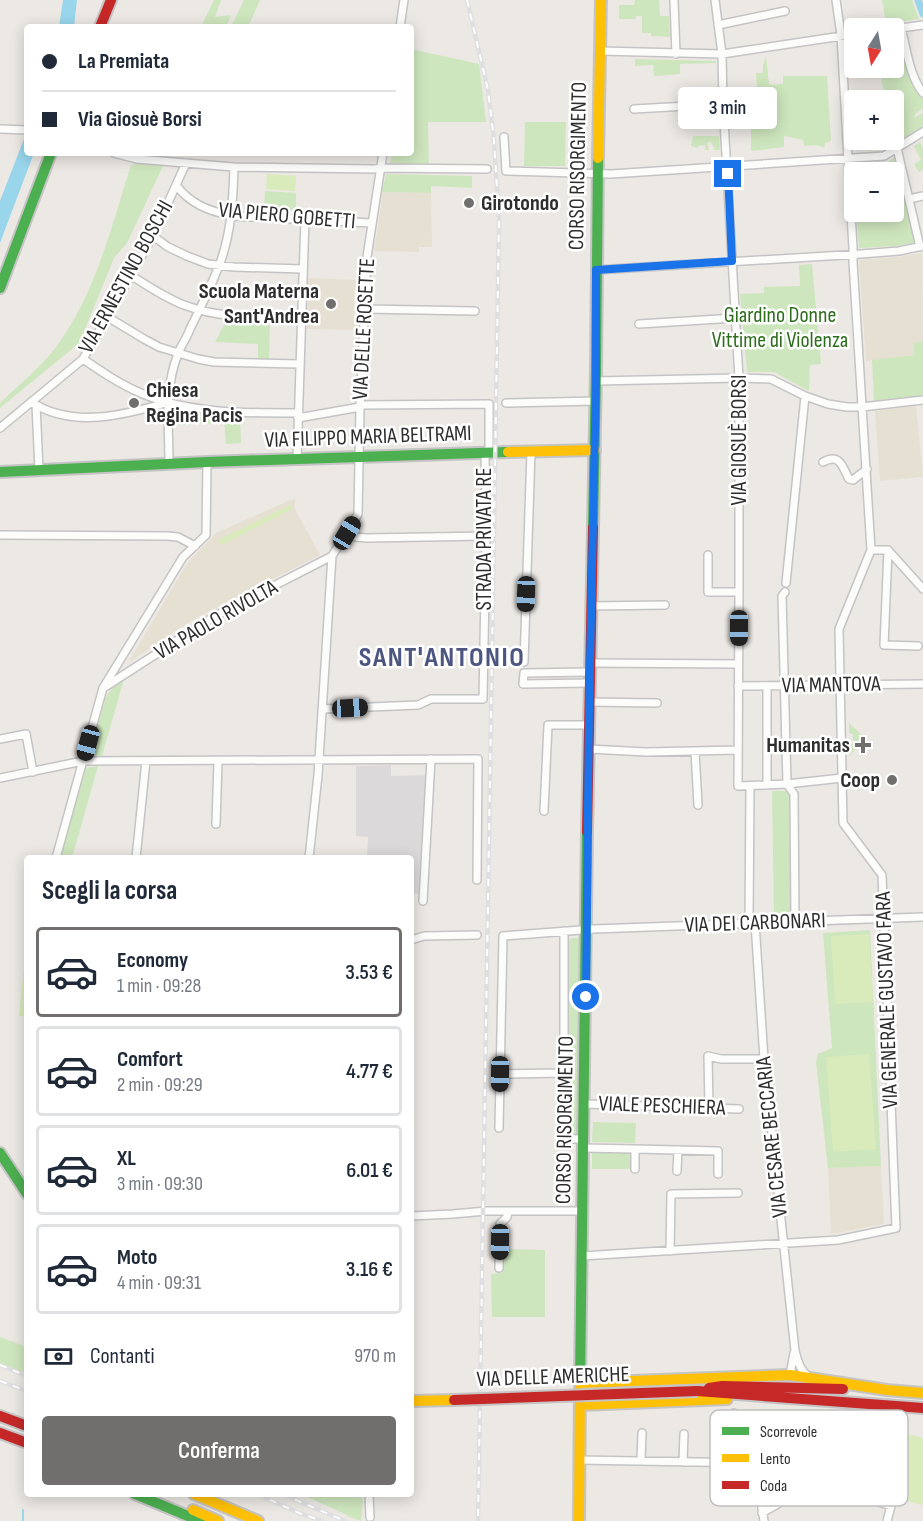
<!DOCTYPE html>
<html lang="it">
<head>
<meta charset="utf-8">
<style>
  :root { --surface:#fff; --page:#f6f6f7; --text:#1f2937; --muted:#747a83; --line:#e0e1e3; --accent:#706f6e }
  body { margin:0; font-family:"Sofia Sans Condensed",sans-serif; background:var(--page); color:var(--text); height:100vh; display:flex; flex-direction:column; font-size:22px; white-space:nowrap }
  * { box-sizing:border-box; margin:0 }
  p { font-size:20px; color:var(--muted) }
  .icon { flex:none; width:33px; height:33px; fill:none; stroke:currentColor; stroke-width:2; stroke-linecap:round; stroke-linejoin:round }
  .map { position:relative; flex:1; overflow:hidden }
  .panel { position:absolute; left:24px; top:855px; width:390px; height:642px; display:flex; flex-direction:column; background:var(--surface); border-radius:6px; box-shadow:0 3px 15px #0003 }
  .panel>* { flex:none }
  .guide { position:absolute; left:24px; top:24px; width:390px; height:132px; border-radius:6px; box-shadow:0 3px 15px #0003; display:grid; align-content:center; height:132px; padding:0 18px; background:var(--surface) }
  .needle { width:39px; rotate:191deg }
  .controls { position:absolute; left:844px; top:18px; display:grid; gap:12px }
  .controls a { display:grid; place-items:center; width:60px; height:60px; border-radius:6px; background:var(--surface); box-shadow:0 3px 15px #0003; font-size:30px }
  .end { position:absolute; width:27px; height:27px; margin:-14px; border:8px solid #1a73e8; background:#fff; box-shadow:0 0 0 3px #fff }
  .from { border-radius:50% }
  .bubble { position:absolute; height:42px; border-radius:6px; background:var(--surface); box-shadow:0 3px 15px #0003; font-size:20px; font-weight:600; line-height:42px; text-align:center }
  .car { position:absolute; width:18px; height:36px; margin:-18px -9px; border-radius:8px; box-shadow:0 0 4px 2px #0007; background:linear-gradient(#222 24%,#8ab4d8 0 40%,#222 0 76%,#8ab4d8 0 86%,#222 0) }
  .guide b { display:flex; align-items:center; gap:21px; height:57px; font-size:22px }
  .guide b+b { border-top:2px solid var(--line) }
  .guide i { width:15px; height:15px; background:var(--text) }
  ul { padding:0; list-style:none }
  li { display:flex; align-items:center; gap:18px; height:90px; margin:0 12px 9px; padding:0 6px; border:3px solid var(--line); border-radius:6px }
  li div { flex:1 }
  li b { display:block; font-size:22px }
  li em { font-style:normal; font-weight:600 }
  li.on { border-color:var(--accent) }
  li>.icon { width:54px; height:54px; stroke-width:1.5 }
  h2 { padding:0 18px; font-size:27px; line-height:72px }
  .pay { display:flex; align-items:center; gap:15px; height:66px; padding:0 18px; font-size:22px }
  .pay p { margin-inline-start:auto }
  .button { display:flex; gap:12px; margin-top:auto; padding:12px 18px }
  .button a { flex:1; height:69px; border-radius:6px; background:var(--accent); color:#fff; font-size:24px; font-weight:600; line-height:69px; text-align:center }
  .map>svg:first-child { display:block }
  .industrial { fill:#dcd9db }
  .education { fill:#e6e0d3 }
  .green { fill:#cee6be }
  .pitch { fill:#d9eabb }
  .water { fill:#99d6ec }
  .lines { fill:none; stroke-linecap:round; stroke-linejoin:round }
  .stream { stroke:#99d6ec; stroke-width:2 }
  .canal { stroke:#99d6ec; stroke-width:7 }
  .street-casing { stroke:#c5c4c5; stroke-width:10 }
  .fast-casing { stroke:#c5c4c5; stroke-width:14 }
  .slow-casing { stroke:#c5c4c5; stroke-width:14 }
  .jam-casing { stroke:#c5c4c5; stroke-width:14 }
  .street { stroke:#fcfcfb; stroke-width:7 }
  .fast { stroke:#4caf50; stroke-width:10 }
  .slow { stroke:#ffc107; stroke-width:10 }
  .jam { stroke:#c62828; stroke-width:10 }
  .rail-casing { stroke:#dfdfe1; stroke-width:4.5 }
  .rail { stroke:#fff; stroke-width:2; stroke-dasharray:7; stroke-linecap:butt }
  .jam-bridge-casing { stroke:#c6c5c4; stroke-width:14; stroke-linecap:butt }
  .jam-bridge { stroke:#c62828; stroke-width:10 }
  .route { stroke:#1a73e8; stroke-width:8 }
  .poi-dot { fill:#706f6e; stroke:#fff; stroke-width:2 }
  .labels { text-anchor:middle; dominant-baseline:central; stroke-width:5; stroke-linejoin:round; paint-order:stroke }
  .street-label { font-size:22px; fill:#2e2e2e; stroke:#fff }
  .poi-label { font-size:22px; font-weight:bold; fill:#2e2e2e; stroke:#fff; text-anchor:end }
  .park-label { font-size:22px; fill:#2c6e1b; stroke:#fff }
  .district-label { font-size:28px; font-weight:bold; letter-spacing:1.5px; fill:#4d5680; stroke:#fff }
  .key { fill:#fff; stroke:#c0c0c0; stroke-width:1.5 }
  .key-label { font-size:16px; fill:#2e2e2e }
</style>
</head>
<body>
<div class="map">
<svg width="923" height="1521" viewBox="0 0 923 1521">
  <rect width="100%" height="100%" fill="#ece8e4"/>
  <!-- industrial -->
  <path class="industrial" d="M391 765V776L428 775 422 894H411V858H367L368 837 356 836V766Z"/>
  <!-- education -->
  <path class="education" d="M382 192 431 193 432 247H419V252L374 251 381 206Z
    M922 253 923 341 914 343 915 355 866 361 859 260 899 257Z
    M308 278 357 280V290L354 291V318L357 319V330L307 329Z
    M916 406 923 477 880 481 875 411Z
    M295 498V509L320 555 194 619 131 661H129L188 562 216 533Z
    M881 1166 884 1224 831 1234 828 1168Z"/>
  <!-- green -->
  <path class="green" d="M214 0H221L215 17 231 15 226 27H201Z
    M244 0H260L248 27H231Z
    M635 0H659L660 16H669L670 37 651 36V33H642V16H636V19H619V5H634Z
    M882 0H912L919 19 886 24Z
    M411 49 479 64 486 122H428L429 165 390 163 392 153H411Z
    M902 54 903 55H906L913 84 923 98V109L916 113 914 118 923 113V127L899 142 894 131V100H885L881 77H877L874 68H894V56Z
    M766 56 769 85 783 84V76H827L831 141 825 143 824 148 817 145 804 146 803 140 784 136V147L751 151V121L759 123 756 73H763V65Z
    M635 59 716 61V63L680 64V74L654 76 653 65 635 66Z
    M525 122H566L565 166H524Z
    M693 136H719L720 150H715L711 142 707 143 709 150H705V145L698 146V148L691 146Z
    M920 142 923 148V170L919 172 914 164 921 160 914 146Z
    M896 156 917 242 896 246 859 248 857 219 897 218V208H894V204H898L894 186V172H891L889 161Z
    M141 163 163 166 127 243 114 258 81 339 78 344 0 408V403C21 383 45 364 61 340 97 288 112 225 131 165Z
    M386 174 472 176V188L431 186V193L382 192Z
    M265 191 296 193V211L264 210Z
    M812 264 821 364 810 365 809 391 774 372H747L740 294 764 293V287L800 286 799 265Z
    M226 321 270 324 269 359H258V344L215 342Z
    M923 341V395L874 401 872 360 914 355V343Z
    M173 408 190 413 223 415 222 423 174 425Z
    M240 419 241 443 226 444 224 420Z
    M124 679 102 756H98L93 753 92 747 106 697 114 686Z
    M849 723 866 739 858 741V747L849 756V743H853V734L849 733Z
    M98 766 72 858H60L86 768Z
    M772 791H790L792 795 793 916H774Z
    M870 930 881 1166 828 1168 816 1062 818 1054 832 1048 823 933Z
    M572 938H580L577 1137 573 1138 565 1135 567 942Z
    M593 1122 636 1123 635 1143 592 1142Z
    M592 1152H631V1169H592Z
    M503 1249 545 1250V1317H492L491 1274 502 1273Z
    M0 1337 27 1347V1374L0 1363Z
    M301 1494H360L363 1501 361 1521 347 1516V1515Z"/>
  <!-- pitch -->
  <path class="pitch" d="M267 174 296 176 295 191 266 189Z
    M290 505 292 509 221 545 219 540Z
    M869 934 873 1002 835 1004 831 936Z
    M27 937V1016H19Z
    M869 1054 876 1149 833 1152 826 1057Z
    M861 1422 923 1438V1505L844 1484Z"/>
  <!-- water -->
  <path class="water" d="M63 0H77L74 27H59Z
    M27 131V153H34L0 243V201Z"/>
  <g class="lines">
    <!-- stream -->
    <path class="stream" d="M23 1510V1521"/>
    <!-- canal -->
    <path class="canal" d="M918 0 923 14"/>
    <defs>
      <path id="street" d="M674 0 676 54
        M715 0 722 54 723 104 739 378V592
        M718 25 785 11
        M400 27 404 0
        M901 28C907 50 909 75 923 93
        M894 29 923 25
        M600 51 722 54 855 34
        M634 109 723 104
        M0 129 27 130
        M504 137 506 171 611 174 884 156 923 132
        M897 148 920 247
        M114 153 137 159 234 167 374 169 381 168 487 169
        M176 185C190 204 209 211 232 216L371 223
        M909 199 923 196
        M153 236 168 247 187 256 208 264 234 267 303 269
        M596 270 861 254 899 251 923 246
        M130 275C149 286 166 299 187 306 221 319 265 317 302 319
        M365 309 475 311
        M106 316 144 339 159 347 198 359 214 362 300 364
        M639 324 735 318
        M83 359C102 372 121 385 143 394 191 414 247 413 299 413
        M596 381 739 378 771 379 805 396 828 404 847 407H862L923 400
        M31 402C73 429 125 415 169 402
        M506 403 596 401
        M36 405 39 470
        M360 405 489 404V452
        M298 418 360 407
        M0 428 83 359 153 236 186 163
        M297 459 305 219
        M823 462C840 453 842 466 849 479L853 480 867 469
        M169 463C169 427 164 388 178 354 181 345 187 338 190 329 200 309 210 288 219 266 231 235 233 201 234 167
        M347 533 355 537 367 538 486 536
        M0 535 167 536 178 537 195 546
        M871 550H888L923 589
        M888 550 884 645 918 646
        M708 555V592H739L738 786 787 784 842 778
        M786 583 805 396
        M785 592 782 596 787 784
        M591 606 665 605
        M524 662 531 451
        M590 663 738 664
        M590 683 523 684 524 673 590 672
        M738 686 923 684
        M105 687 215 616 332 556
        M589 702 657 703
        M323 709 418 705 431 699H483L486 536 485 452
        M0 739 26 734 33 772
        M589 749 646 752 738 750
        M695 751 698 805
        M0 778 83 761 478 759 477 880
        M787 784 794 794 795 921
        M767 785V686
        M544 811 548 725H589
        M216 824 218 761
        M56 858 103 688 183 557 206 535 207 462
        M136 858 146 761
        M309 858 318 775 332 556 358 514 360 407 367 257 383 153
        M423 901 431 759
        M749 923 750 786
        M755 923 764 1059 795 1351C798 1361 800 1371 809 1377
        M564 931V1139H584
        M411 940 424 936 477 935
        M500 1074 564 1073
        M585 1104 739 1109
        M709 1108 708 1056 721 1059H764
        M499 1128 503 936 594 929 923 917
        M584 1148 635 1149V1169
        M635 1149 718 1151V1174
        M677 1171 678 1150
        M411 1216 453 1214 486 1211H583
        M670 1251 671 1194 738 1193
        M582 1256 838 1240 896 1228 882 875 843 823 839 629 871 550 853 262V248L841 35 836 0
        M499 1268 500 1224 507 1217 508 1211
        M790 1375 794 1353
        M579 1460 755 1463 764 1521
        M641 1461 642 1433
        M683 1462 684 1434
        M733 1462 734 1413
        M369 1494 370 1517
        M762 1513 816 1482 891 1506 887 1521"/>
      <path id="fast" d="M0 288 51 153
        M0 472 207 462 508 452
        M593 527 596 370 598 158
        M0 1153 27 1194
        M580 1383 587 832
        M135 1494 200 1521"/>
      <path id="slow" d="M598 158 601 0
        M508 452 595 450
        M411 1401 454 1400
        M580 1405 727 1399
        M194 1494 258 1521
        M193 1510 218 1521
        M579 1521 580 1383 790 1375 887 1390 923 1393"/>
      <path id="jam" d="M100 27 111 0
        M587 832 593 527
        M709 1388 722 1386 843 1389
        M697 1391 923 1408
        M0 1416 27 1426
        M0 1433 27 1443"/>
    </defs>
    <!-- street casing -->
    <use href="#street" class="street-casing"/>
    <!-- fast casing -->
    <use href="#fast" class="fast-casing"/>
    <!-- slow casing -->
    <use href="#slow" class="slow-casing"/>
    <!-- jam casing -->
    <use href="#jam" class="jam-casing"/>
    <!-- street -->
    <use href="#street" class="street"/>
    <!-- fast -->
    <use href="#fast" class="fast"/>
    <!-- slow -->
    <use href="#slow" class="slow"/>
    <!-- jam -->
    <use href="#jam" class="jam"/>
    <defs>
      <path id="rail" d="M467 0 488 90 494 141 499 219 478 1521
        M0 1365 27 1376
        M0 1381 27 1391
        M257 1494 299 1513 322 1521
        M282 1494 345 1521"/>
    </defs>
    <!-- rail casing -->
    <use href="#rail" class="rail-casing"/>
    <!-- rail -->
    <use href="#rail" class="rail"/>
    <defs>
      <path id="jam-bridge" d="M454 1400 697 1391"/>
    </defs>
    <!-- jam-bridge casing -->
    <use href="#jam-bridge" class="jam-bridge-casing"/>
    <!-- jam-bridge -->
    <use href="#jam-bridge" class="jam-bridge"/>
  </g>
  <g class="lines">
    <!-- route -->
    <path class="route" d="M586 997 589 710 596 381V270L732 261 728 174"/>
  </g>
  <!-- markers -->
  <g class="poi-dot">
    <circle cx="469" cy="203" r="6"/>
    <circle cx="331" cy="304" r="6"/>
    <circle cx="134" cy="403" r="6"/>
    <path d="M860 736h6v6h6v6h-6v6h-6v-6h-6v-6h6z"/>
    <circle cx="892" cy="780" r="6"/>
  </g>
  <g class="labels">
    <!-- street labels -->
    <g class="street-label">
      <text transform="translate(578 166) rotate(-89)">CORSO RISORGIMENTO</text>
      <text transform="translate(287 216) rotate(5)">VIA PIERO GOBETTI</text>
      <text transform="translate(126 277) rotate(-61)">VIA ERNESTINO BOSCHI</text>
      <text transform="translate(364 329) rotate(-87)">VIA DELLE ROSETTE</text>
      <text transform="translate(368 437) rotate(-2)">VIA FILIPPO MARIA BELTRAMI</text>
      <text transform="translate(739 440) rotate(-90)">VIA GIOSUÈ BORSI</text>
      <text transform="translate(484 539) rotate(-90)">STRADA PRIVATA RE</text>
      <text transform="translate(216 620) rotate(-30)">VIA PAOLO RIVOLTA</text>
      <text transform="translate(831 685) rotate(-1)">VIA MANTOVA</text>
      <text transform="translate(755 923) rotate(-2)">VIA DEI CARBONARI</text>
      <text transform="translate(887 1000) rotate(-92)">VIA GENERALE GUSTAVO FARA</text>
      <text transform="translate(662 1106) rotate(2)">VIALE PESCHIERA</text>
      <text transform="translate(565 1120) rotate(-89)">CORSO RISORGIMENTO</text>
      <text transform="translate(772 1137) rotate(-96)">VIA CESARE BECCARIA</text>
      <text transform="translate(553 1377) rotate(-2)">VIA DELLE AMERICHE</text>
    </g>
    <!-- poi labels -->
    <g class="poi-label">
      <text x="481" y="203" text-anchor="start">Girotondo</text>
      <text x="319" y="291">Scuola Materna<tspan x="319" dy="25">Sant'Andrea</tspan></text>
      <text x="146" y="390" text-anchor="start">Chiesa<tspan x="146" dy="25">Regina Pacis</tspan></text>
      <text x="850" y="745">Humanitas</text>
      <text x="880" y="780">Coop</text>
    </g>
    <!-- park labels -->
    <g class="park-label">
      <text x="780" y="315">Giardino Donne<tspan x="780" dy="25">Vittime di Violenza</tspan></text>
    </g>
    <!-- district labels -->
    <g class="district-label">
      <text x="442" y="657">SANT'ANTONIO</text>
    </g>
  </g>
  <!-- legend -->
  <rect x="710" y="1410" width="198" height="96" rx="9" class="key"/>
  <rect x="722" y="1427" width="27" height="8" fill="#4caf50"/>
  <rect x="722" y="1454" width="27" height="8" fill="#ffc107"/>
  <rect x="722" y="1481" width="27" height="8" fill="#c62828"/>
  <g class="key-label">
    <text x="760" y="1437">Scorrevole</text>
    <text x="760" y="1464">Lento</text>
    <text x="760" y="1491">Coda</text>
  </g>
</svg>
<div class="controls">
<a><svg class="needle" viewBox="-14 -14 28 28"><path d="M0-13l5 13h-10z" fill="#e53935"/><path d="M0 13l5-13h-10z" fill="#747a83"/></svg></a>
<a>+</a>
<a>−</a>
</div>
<i class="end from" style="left:586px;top:997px"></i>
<i class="end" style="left:728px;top:174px"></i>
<div class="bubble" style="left:678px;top:87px;width:99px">3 min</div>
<i class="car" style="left:347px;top:533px;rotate:31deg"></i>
<i class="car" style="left:526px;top:594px;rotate:182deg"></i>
<i class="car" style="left:739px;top:628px;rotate:180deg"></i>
<i class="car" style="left:350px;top:708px;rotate:87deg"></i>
<i class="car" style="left:88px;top:743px;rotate:195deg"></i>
<i class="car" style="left:500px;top:1074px;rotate:181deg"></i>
<i class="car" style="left:500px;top:1242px;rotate:181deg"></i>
<div class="guide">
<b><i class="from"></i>La Premiata</b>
<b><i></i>Via Giosuè Borsi</b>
</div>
<section class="panel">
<h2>Scegli la corsa</h2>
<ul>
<li class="on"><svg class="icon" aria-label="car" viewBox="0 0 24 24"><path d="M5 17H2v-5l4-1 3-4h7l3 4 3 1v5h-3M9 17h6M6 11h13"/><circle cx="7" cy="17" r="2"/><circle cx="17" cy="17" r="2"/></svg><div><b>Economy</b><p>1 min · 09:28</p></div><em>3.53 €</em></li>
<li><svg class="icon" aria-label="car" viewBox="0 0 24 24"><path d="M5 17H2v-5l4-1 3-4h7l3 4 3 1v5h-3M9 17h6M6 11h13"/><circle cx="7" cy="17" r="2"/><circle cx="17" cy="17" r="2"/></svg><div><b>Comfort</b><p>2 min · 09:29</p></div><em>4.77 €</em></li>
<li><svg class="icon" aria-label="car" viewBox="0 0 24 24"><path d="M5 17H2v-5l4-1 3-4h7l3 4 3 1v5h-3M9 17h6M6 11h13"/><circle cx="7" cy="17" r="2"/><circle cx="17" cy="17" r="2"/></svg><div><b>XL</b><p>3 min · 09:30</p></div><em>6.01 €</em></li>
<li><svg class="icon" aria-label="car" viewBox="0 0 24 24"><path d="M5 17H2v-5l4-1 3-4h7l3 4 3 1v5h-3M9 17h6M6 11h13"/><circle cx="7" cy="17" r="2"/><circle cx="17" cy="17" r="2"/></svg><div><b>Moto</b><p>4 min · 09:31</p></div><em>3.16 €</em></li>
</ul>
<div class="pay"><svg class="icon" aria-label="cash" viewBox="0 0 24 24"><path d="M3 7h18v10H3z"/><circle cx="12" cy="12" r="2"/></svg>Contanti<p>970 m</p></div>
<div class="button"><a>Conferma</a></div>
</section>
</div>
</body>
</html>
